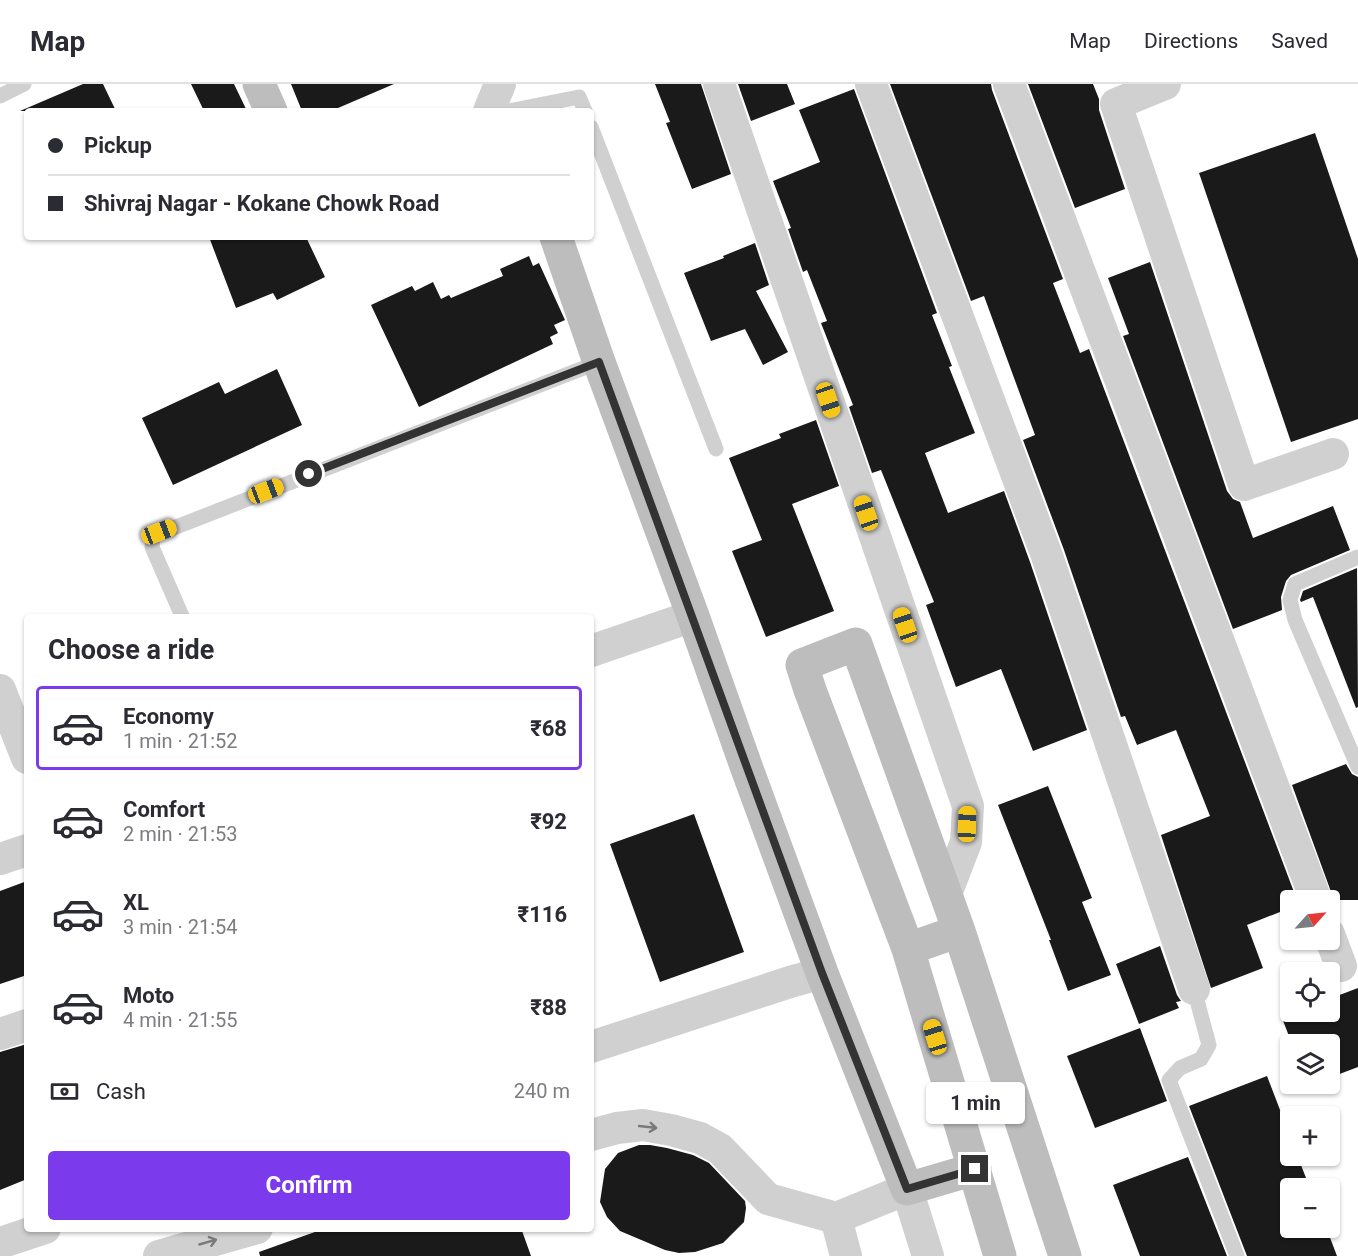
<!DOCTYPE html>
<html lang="en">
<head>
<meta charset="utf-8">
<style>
  :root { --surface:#fff; --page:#f7f7f7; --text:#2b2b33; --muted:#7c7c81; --line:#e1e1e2; --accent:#7c3aed }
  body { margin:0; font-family:Roboto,sans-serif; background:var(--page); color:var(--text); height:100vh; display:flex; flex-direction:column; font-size:22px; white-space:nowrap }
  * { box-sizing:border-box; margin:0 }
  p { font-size:20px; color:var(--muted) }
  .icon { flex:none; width:33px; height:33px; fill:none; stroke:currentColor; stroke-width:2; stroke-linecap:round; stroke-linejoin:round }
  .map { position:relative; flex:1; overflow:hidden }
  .side { position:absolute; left:24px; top:530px; width:570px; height:618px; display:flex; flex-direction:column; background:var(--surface); border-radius:6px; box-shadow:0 2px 4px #0004 }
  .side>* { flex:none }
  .banner { position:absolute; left:24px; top:24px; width:570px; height:132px; border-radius:6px; box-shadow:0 2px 4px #0004; display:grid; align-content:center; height:132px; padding:0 24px; background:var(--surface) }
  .needle { width:39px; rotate:63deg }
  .buttons { position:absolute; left:1280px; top:806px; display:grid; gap:12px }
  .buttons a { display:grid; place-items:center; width:60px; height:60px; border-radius:6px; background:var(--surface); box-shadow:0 2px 4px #0004; font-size:30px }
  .end { position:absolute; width:27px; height:27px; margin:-14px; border:8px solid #333; background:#fff; box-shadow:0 0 0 3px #fff }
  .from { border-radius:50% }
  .bubble { position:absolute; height:42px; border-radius:6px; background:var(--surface); box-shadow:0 2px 4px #0004; font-size:20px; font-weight:700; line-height:42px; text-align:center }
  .car { position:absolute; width:18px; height:36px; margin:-18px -9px; border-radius:8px; box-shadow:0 0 4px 2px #0007; background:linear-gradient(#f5c518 24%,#345 0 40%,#f5c518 0 76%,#345 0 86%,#f5c518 0) }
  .banner b { display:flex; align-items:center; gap:21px; height:57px; font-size:22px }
  .banner b+b { border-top:2px solid var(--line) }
  .banner i { width:15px; height:15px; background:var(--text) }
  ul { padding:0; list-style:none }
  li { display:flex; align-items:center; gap:18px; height:84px; margin:0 12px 9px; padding:0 12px; border:3px solid transparent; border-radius:6px }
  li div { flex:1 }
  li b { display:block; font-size:22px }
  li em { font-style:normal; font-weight:700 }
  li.current { border-color:var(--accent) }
  li>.icon { width:54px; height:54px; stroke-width:1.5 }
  h2 { padding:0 24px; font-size:27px; line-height:72px }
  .pay { display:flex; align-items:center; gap:15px; height:66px; padding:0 24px; font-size:22px }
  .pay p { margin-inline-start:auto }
  .action { display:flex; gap:12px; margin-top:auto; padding:12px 24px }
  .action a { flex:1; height:69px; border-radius:6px; background:var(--accent); color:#fff; font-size:24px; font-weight:700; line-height:69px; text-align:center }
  header { display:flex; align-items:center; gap:36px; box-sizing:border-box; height:84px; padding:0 30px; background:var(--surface); border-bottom:2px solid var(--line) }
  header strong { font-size:28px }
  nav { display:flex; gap:33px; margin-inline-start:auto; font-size:21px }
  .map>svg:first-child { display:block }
  .building { fill:#1a1a1a }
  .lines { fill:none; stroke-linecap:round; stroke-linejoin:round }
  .lane { stroke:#d0d0d0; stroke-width:15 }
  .street { stroke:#d0d0d0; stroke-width:32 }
  .secondary { stroke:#bdbdbd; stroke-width:33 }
  .oneway { stroke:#7a7a7a }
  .route { stroke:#333; stroke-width:8 }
</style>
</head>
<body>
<header>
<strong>Map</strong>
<nav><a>Map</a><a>Directions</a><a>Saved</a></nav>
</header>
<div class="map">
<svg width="1358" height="1172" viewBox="0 0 1358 1172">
  <rect width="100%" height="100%" fill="#fff"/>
  <!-- building -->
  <path class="building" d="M83 0H103L116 27H20Z
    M191 0H234L247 27H204Z
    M291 0H394L331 27H302Z
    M655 0H701L731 90 692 105 666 39 670 38Z
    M738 0H787L795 20 751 37Z
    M890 0H991L992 6 1063 195 1053 199 1080 269 1089 265 1297 816H1290V824L1247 841 1263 884 1211 904 1161 751 1210 732 1176 646 1137 661 1125 632 1121 633 1064 466 1023 356 1035 351 984 212 971 217Z
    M1028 0H1093L1099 15V26L1125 105 1075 124Z
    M854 5 937 229 932 231 952 282 949 283 975 349 925 369 948 429 1004 407 1030 478 1087 646 1033 667 1001 585 956 603 926 521 934 518 881 386 872 389 849 323 853 321 821 239 827 237 807 186 803 188 788 145 791 144 773 97 820 78 799 26Z
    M1315 49 1358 175V335L1291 358 1199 89Z
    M209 153H306L325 193 277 216 273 209 236 224Z
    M755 159 769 201 756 207 788 268 763 281 745 245 711 257 684 189 724 174 723 172Z
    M529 172 533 182 539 179 565 236 554 241 558 249 550 253 553 260 419 323 371 221 412 202 415 207 433 198 441 215 449 211 451 214 503 192 500 185Z
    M1150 178 1227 407 1233 415 1240 418 1253 454 1333 422 1350 466 1291 491 1286 497 1281 513 1282 526 1233 545 1123 252 1129 250 1108 194Z
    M277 285 302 341 173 401 142 334 219 298 225 310Z
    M816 336 839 402 792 420 834 527 766 553 732 467 762 456 729 374 781 354 779 350Z
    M1357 484 1358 623 1356 624 1313 513 1301 518 1300 516 1303 507Z
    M1346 680 1352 690 1358 693V816H1334L1292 701Z
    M1048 702 1092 814 1082 818 1111 891 1068 907 1049 856H1051L998 721Z
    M694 730 744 868 660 898 610 760Z
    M27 797V891L0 900V807Z
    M1160 862 1177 911 1181 917 1176 918 1179 924 1139 940 1116 880Z
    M1358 904V983L1329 994V960H1292L1282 934 1299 927H1329V915Z
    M1140 944 1167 1017 1095 1044 1067 972Z
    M27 960V1095L0 1106V968Z
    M1267 992 1290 1052V1071H1297L1310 1104H1290V1143H1326L1337 1172H1247L1189 1022Z
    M639 1061H650L667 1064 693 1071 709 1079 745 1117 746 1124 744 1138 723 1159 695 1168 679 1169 665 1166 620 1147 607 1133 600 1118 605 1085 618 1069Z
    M1188 1073 1227 1172H1140L1113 1101Z
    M326 1144H521L531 1172H260L259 1168Z"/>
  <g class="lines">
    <!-- lane -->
    <path class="lane" d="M0 12 24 0
      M509 27 579 13 585 27
      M591 43 716 365
      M1358 473 1295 500 1290 516 1295 536 1358 683
      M182 532 152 463 153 452 599 278
      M1194 905 1209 961 1201 975 1180 984 1169 996 1237 1172"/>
    <!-- street -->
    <path class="street" d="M719 0 968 722 966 758 946 810
      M871 0 1047 472 1194 905
      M1009 0 1316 816
      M1165 0 1116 20 1244 401 1333 370
      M489 27 500 0
      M591 567 693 532
      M0 606 27 674
      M0 775 27 766
      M1329 850 1341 882
      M0 950 27 941
      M591 963 790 898 822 889
      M591 1051 617 1044 643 1041 671 1046 700 1054 720 1065 768 1115 836 1134 846 1172
      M836 1134 907 1105 928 1172
      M0 1159 45 1144
      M159 1172 257 1144"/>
    <!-- secondary -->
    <path class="secondary" d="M259 0 271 27
      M556 153 599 278 693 532 746 682 822 889 907 1105 975 1085
      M908 865 959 847
      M1000 1172 908 865 810 606 802 581 856 560 959 847 1065 1172"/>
  </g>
  <!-- one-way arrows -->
  <defs><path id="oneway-shaft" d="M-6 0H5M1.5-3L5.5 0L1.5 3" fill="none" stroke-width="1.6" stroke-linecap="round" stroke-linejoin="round" transform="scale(1.5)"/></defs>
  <g class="oneway">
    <use href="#oneway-shaft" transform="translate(648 1043) rotate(6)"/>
    <use href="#oneway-shaft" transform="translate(208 1158) rotate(-16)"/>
  </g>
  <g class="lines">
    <!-- route -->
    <path class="route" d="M309 390 599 278 822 889 907 1105 975 1085"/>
  </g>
</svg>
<div class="buttons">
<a><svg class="needle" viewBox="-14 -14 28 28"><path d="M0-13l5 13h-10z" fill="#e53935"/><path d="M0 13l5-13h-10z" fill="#7c7c81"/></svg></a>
<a><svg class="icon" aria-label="locate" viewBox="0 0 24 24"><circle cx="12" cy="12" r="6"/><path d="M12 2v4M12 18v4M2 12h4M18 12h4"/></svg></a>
<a><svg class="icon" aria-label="layers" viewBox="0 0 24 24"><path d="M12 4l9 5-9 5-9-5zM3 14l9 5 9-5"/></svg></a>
<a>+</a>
<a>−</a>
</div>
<i class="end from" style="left:309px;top:390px"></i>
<i class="end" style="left:975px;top:1085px"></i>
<div class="bubble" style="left:926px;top:998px;width:99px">1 min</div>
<i class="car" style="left:828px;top:316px;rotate:161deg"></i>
<i class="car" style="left:266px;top:407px;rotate:69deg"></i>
<i class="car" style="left:866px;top:429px;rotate:341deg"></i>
<i class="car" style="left:159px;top:448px;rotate:69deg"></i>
<i class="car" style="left:905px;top:541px;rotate:341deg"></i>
<i class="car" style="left:967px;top:740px;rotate:2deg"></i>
<i class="car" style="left:935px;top:953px;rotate:343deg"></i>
<div class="banner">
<b><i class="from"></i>Pickup</b>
<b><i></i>Shivraj Nagar - Kokane Chowk Road</b>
</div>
<section class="side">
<h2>Choose a ride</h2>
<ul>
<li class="current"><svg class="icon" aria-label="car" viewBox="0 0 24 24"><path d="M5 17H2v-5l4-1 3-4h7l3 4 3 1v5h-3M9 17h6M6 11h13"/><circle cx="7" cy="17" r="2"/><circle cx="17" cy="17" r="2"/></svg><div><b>Economy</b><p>1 min · 21:52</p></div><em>₹68</em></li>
<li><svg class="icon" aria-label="car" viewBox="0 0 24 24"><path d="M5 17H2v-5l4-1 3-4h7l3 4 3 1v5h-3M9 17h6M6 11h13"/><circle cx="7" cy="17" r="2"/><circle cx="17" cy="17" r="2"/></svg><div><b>Comfort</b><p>2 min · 21:53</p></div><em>₹92</em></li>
<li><svg class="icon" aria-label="car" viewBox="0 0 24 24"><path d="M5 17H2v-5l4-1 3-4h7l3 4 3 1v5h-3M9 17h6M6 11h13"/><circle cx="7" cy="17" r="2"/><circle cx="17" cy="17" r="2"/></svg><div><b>XL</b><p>3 min · 21:54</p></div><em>₹116</em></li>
<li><svg class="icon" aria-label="car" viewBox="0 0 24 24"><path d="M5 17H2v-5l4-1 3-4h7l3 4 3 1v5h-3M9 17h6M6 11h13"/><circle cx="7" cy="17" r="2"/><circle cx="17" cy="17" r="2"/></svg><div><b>Moto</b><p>4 min · 21:55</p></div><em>₹88</em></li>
</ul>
<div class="pay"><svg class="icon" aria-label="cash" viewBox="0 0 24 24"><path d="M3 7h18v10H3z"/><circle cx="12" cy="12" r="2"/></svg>Cash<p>240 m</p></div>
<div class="action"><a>Confirm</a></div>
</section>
</div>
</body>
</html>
